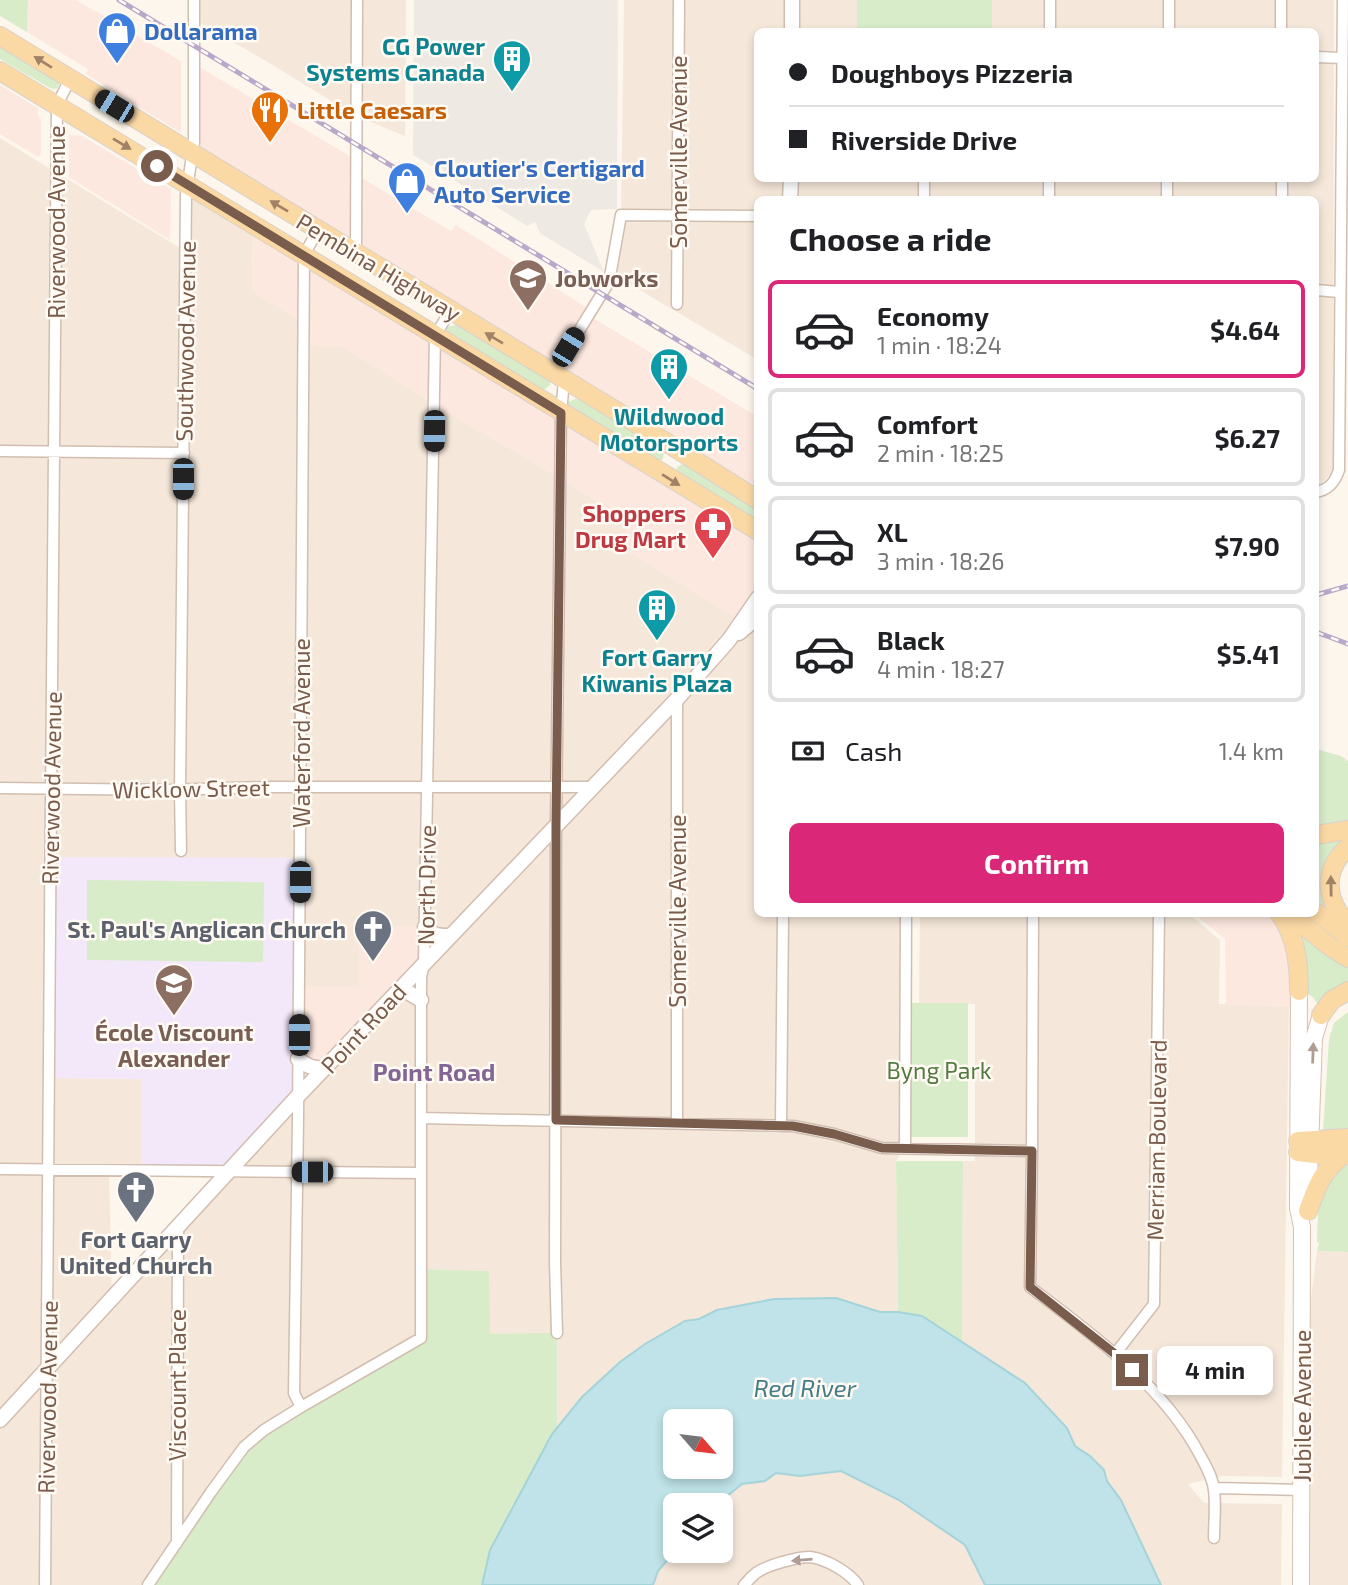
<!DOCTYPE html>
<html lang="en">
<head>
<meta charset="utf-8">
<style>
  :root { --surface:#fff; --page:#f6f6f6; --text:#202124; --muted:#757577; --line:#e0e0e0; --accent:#db2777 }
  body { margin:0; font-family:"Exo 2",sans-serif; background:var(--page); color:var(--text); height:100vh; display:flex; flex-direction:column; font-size:26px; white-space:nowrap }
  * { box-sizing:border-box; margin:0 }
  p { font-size:23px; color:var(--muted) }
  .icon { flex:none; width:38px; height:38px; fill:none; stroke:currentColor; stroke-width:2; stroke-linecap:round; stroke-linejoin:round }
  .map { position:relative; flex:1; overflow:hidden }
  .side { position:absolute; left:754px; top:196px; width:565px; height:721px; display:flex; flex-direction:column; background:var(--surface); border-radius:10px; box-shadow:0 4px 10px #0003 }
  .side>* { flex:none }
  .top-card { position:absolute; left:754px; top:28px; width:565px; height:154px; border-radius:10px; box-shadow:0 4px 10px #0003; display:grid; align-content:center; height:154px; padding:0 35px; background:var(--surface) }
  .needle { width:46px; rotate:118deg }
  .fabs { position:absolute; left:663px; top:1409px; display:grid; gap:14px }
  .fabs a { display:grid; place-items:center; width:70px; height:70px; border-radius:10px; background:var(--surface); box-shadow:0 4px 10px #0003; font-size:35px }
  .end { position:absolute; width:32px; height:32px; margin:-16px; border:9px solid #7a5c4d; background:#fff; box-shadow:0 0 0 4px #fff }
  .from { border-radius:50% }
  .bubble { position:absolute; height:49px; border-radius:10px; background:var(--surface); box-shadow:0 4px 10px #0003; font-size:23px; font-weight:700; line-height:49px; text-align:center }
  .car { position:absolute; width:21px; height:42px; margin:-21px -10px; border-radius:9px; box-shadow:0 0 5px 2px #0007; background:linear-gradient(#222 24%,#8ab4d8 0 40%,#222 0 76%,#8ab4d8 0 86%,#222 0) }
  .top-card b { display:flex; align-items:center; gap:24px; height:66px; font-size:26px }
  .top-card b+b { border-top:2px solid var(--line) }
  .top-card i { width:18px; height:18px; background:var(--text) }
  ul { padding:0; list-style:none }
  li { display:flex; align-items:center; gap:21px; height:98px; margin:0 14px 10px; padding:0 21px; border:4px solid var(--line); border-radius:10px }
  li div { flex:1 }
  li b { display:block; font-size:26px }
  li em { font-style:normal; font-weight:700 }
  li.active { border-color:var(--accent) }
  li>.icon { width:63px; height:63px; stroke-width:1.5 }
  h2 { padding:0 35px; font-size:32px; line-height:84px }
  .pay { display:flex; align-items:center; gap:18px; height:77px; padding:0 35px; font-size:26px }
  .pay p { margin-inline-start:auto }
  .primary-button { display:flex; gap:14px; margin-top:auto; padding:14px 35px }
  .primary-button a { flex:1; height:80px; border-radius:10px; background:var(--accent); color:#fff; font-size:28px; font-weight:700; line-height:80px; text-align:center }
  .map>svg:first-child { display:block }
  .residential { fill:#f5e8da; fill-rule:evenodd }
  .commercial { fill:#fde8e0 }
  .industrial { fill:#efe9e4 }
  .education { fill:#f3e8fa }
  .green { fill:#d8ecc9 }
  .water { fill:#bfe3e8; stroke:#a5d3da; stroke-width:2; fill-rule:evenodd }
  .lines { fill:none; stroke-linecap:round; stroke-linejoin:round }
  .minor-casing { stroke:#d1beb0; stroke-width:13 }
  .tertiary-casing { stroke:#d1beb0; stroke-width:17 }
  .secondary-casing { stroke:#d6c0b0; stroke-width:18 }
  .primary-casing { stroke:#dad1cd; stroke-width:20 }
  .minor { stroke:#fff; stroke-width:10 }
  .tertiary { stroke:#fff; stroke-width:14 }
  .secondary { stroke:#fff; stroke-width:16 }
  .primary { stroke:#fbd9a5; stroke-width:18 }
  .rail-casing { stroke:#b9a8c9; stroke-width:5 }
  .rail { stroke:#fffaf3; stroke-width:2.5; stroke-dasharray:8; stroke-linecap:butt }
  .oneway { fill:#a18267 }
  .oneway2 { fill:#af9d94 }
  .route { stroke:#7a5c4d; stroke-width:9 }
  .labels { text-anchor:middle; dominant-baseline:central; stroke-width:5; stroke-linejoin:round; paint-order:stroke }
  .shop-label { font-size:23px; font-weight:bold; fill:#366cbe; stroke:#fffaf3; text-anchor:start }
  .culture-label { font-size:23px; font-weight:bold; fill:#0d838f; stroke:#fffaf3 }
  .food-label { font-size:23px; font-weight:bold; fill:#c56008; stroke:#fffaf3; text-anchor:start }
  .street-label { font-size:23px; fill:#7a5c4d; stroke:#fffaf3 }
  .education-label { font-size:23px; font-weight:bold; fill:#785e54; stroke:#fffaf3; text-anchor:start }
  .health-label { font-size:23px; font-weight:bold; fill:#be3a42; stroke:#fffaf3; text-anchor:end }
  .worship-label { font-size:23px; font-weight:bold; fill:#5b616d; stroke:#fffaf3; text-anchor:end }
  .park-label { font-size:23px; fill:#537a41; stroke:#fffaf3 }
  .neighbourhood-label { font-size:24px; font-weight:bold; fill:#846695; stroke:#fffaf3 }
  .water-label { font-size:24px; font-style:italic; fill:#437c86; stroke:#fffaf3 }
</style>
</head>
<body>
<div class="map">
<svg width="1348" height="1585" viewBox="0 0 1348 1585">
  <rect width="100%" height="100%" fill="#fdf6ec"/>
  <!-- residential -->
  <path class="residential" d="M194 0H406L405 136 356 116 266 61 194 20Z
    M624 0H857V31L758 32V178H1316V32L992 31V0H1334L1333 472 1320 485H1316V200H758V360L611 273 621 215Z
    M0 138 185 251 186 184 253 225 252 291 304 323V345L341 346 357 355 434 404 560 478 627 521 628 552 758 616V914H906L905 1148 896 1161 898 1312H880L836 1298 774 1299 717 1310 699 1319 685 1321 645 1344 620 1363 582 1397 557 1428V1334H489V1271L421 1269V1338L148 1585H0ZM299 987H359L230 1171 112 1296 109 1171H141L143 1079 50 1078Z
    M920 914H1189L1220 940 1219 1004 1289 1006 1282 1477 1223 1476 1188 1484 1204 1503 1282 1504 1281 1585H1161L1121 1500 1107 1481 1104 1470 1090 1456 1075 1446 1067 1428 1025 1383 962 1341 963 1161H975V1004L919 1003Z
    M1317 1251 1348 1252V1585H1301L1302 1369Z
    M841 1471 899 1500 965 1545 985 1585H653L658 1571 670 1557 675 1547 676 1550H721V1505H716L742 1484 765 1481 776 1473 800 1476Z"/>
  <!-- commercial -->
  <path class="commercial" d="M28 0H76L181 61V133L86 74 88 69 27 32Z
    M194 64 355 159 356 252 194 152Z
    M0 85 39 109 37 112 39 117 41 119V154L38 157 0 134Z
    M69 135 82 136 171 189 170 240 69 177Z
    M360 177 451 231 456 225 586 307 556 358 549 362 472 316 359 242Z
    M253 225 758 531V601L736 618 628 552 627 521 560 478 434 404 341 346 304 345V323L252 291Z
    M588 315 758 417V501L553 373Z
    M1194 914H1280L1299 1006 1223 1005 1226 1002 1225 939Z
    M359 925 425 927 424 964 298 1096 299 987H359Z"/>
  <!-- industrial -->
  <path class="industrial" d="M414 0H618L617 209 591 210 584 224 604 272 540 233 535 222 527 226 454 180 442 169H437L413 155Z"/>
  <!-- education -->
  <path class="education" d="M51 857 300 858 298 1096 230 1171H141L142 1079 50 1078Z"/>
  <!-- green -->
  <path class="green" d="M0 0H28L27 32 0 16Z
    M857 0H992V31H857Z
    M0 45 59 82 58 88 54 89 50 88 0 59Z
    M455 325 461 326 549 379 550 385 545 389 537 390 445 333 446 327Z
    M575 399 582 400 664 451 663 459 659 462 567 409 566 403Z
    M684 463 758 507V524L676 472 677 467Z
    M1316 749 1341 756 1348 761V824L1316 829Z
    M1348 834 1326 902 1323 905 1316 899V839Z
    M87 880 264 882 263 962 87 960Z
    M1289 914 1348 958V991L1319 1007 1314 998 1304 991Z
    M911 1003H968V1137H910Z
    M1348 1012V1131L1323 1132 1329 1039 1334 1023Z
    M896 1161H963L962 1341 922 1316 898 1312Z
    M1348 1164V1252L1317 1251 1319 1243 1317 1242C1318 1229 1317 1197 1323 1186 1328 1177 1339 1168 1348 1164Z
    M421 1269 489 1271 490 1334 557 1333V1428L552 1434 490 1550 482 1585H148L244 1447 421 1338Z"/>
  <!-- water -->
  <path class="water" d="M836 1298 880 1312H898L922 1316 1025 1383 1067 1428 1075 1446 1090 1456 1104 1470 1107 1481 1121 1500 1161 1585H985L965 1545 899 1500 841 1471 800 1476 776 1473 765 1481 742 1484 716 1505H676L675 1547 670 1557 658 1571 653 1585H482L490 1550 552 1434 582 1397 620 1362 645 1344 685 1321 699 1319 717 1310 774 1299ZM676 1421H721V1466H676Z"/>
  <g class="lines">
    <defs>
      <path id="minor" d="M1050 32V0
        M1169 32V0
        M1281 32V0
        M1316 57 1342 58
        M1282 178V200
        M924 200V178
        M1049 200V178
        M1167 200V178
        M356 253 357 0
        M1316 290 1339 292
        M677 304 679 0
        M553 373 609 282 621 215 758 216
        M0 451 184 453
        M1316 492C1329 490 1335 482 1339 470L1343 0
        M0 788 168 790 267 787H592
        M181 851 180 790 186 195 194 143V0
        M421 1118 793 1126 834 1134 882 1148 1032 1151 1030 1287C1092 1334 1163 1385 1200 1455 1206 1466 1213 1478 1214 1490 1216 1506 1214 1523 1214 1538
        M677 1123V699
        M781 1126 783 914
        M905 1148 906 914
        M1032 1151 1033 914
        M0 1169 420 1173
        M557 1333 555 1262 556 824 561 413 564 380
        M1115 1354 1154 1304 1159 914
        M301 1407 294 1393 298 1119 304 255 318 230
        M1214 1488 1301 1490
        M177 1543 178 1227
        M45 1585C51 1092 50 598 57 105L70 79
        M148 1585 211 1492 244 1447 264 1430 301 1407 421 1338V977L424 964 435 336 450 311
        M744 1585C748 1581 752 1576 756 1573 767 1565 797 1557 810 1557 826 1559 849 1572 858 1585"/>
      <path id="tertiary" d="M792 32V0
        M790 200 791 178
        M739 633 758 617
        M425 927C433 936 439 936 450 936
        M401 988 421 1000
        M298 1059C308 1067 314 1069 326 1068
        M0 1420 298 1096 677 699 729 640 758 598"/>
      <path id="secondary" d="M1299 991 1298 1208 1302 1227 1301 1585
        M1308 1204 1314 1038 1321 1015"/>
      <path id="primary" d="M0 36 618 412 758 500
        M0 71 758 531
        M1316 835 1348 830
        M1348 847C1321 872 1326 900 1348 925
        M1316 912 1348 937
        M1280 914C1296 937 1299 963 1299 991
        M1289 914 1329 946 1348 958
        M1321 1015 1332 1000 1348 991
        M1298 1141 1348 1138
        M1298 1152 1331 1156 1347 1155
        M1308 1211C1317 1186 1321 1173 1342 1156"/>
    </defs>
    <!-- minor casing -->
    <use href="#minor" class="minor-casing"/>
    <!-- tertiary casing -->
    <use href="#tertiary" class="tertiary-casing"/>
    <!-- secondary casing -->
    <use href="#secondary" class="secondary-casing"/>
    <!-- primary casing -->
    <use href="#primary" class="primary-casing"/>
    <!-- minor -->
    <use href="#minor" class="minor"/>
    <!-- tertiary -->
    <use href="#tertiary" class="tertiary"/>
    <!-- secondary -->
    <use href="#secondary" class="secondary"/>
    <!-- primary -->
    <use href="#primary" class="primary"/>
    <defs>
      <path id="rail" d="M119 0 758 389
        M1316 595 1348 586
        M1316 632 1348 644"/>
    </defs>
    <!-- rail casing -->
    <use href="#rail" class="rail-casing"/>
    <!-- rail -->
    <use href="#rail" class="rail"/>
  </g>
  <!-- one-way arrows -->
  <defs><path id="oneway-solid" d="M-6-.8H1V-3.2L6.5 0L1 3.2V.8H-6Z" transform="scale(1.75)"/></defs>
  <g class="oneway">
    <use href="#oneway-solid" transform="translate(43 62) rotate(-148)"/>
    <use href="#oneway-solid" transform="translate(122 144) rotate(31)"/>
    <use href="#oneway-solid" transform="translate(279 206) rotate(-149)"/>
    <use href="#oneway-solid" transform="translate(494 338) rotate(-149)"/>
    <use href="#oneway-solid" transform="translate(671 480) rotate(32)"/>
    <use href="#oneway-solid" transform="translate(1331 886) rotate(-91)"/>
  </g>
  <g class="oneway2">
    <use href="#oneway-solid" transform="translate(1313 1053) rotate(-88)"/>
    <use href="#oneway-solid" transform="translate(802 1560) rotate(175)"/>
  </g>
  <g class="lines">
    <!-- route -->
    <path class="route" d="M157 166 561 413 556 824V1120L793 1126 834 1134 882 1148 1032 1151 1030 1287 1115 1354 1132 1370"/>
  </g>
  <!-- icons -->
  <defs>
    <symbol id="shop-pin" viewBox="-11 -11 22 30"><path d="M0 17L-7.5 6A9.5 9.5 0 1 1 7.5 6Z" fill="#3f7fe0" stroke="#fffaf3"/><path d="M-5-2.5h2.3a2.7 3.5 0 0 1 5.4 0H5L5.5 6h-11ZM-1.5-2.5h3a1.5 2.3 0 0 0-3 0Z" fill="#fff"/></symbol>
    <symbol id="building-pin" viewBox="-11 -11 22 30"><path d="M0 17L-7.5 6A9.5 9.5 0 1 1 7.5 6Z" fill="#0f9aa8" stroke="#fffaf3"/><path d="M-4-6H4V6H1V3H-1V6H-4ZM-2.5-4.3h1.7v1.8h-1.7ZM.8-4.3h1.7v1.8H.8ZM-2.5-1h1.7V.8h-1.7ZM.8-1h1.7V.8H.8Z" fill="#fff"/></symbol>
    <symbol id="restaurant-pin" viewBox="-11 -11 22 30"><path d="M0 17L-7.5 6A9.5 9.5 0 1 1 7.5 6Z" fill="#e8710a" stroke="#fffaf3"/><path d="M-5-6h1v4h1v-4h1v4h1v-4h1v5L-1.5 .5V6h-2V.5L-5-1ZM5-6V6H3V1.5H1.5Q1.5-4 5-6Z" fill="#fff"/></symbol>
    <symbol id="school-pin" viewBox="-11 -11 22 30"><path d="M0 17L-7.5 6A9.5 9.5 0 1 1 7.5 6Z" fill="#8d6e63" stroke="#fffaf3"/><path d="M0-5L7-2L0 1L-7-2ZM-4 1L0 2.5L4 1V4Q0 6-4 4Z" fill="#fff"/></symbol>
    <symbol id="pharmacy-pin" viewBox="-11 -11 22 30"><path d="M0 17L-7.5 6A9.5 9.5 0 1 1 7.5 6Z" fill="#e0444e" stroke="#fffaf3"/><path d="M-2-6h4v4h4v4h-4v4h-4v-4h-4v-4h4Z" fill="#fff"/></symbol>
    <symbol id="church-pin" viewBox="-11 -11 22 30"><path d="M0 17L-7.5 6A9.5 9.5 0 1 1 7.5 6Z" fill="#6b7280" stroke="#fffaf3"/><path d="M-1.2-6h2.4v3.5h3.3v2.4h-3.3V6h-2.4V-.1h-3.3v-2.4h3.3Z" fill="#fff"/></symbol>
  </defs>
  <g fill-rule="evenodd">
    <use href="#shop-pin" x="95" y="9" width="44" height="60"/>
    <use href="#building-pin" x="490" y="37" width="44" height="60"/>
    <use href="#restaurant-pin" x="248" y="88" width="44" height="60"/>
    <use href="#shop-pin" x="385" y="159" width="44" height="60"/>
    <use href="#school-pin" x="506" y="256" width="44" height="60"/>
    <use href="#building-pin" x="647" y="345" width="44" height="60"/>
    <use href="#pharmacy-pin" x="691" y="504" width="44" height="60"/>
    <use href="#building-pin" x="635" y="586" width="44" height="60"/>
    <use href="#church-pin" x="351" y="907" width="44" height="60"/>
    <use href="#school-pin" x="152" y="961" width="44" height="60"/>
    <use href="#church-pin" x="114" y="1168" width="44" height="60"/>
  </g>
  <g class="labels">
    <!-- shop labels -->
    <g class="shop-label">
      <text x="144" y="31">Dollarama</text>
      <text x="434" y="168">Cloutier's Certigard<tspan x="434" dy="26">Auto Service</tspan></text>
    </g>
    <!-- culture labels -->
    <g class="culture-label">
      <text x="485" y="46" text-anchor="end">CG Power<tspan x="485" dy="26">Systems Canada</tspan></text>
      <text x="669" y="416">Wildwood<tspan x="669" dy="26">Motorsports</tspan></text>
      <text x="657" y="657">Fort Garry<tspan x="657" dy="26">Kiwanis Plaza</tspan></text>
    </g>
    <!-- food labels -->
    <g class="food-label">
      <text x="297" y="110">Little Caesars</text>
    </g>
    <!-- street labels -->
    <g class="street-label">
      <text transform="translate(678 152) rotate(-90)">Somerville Avenue</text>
      <text transform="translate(56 222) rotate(-90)">Riverwood Avenue</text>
      <text transform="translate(379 267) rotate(31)">Pembina Highway</text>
      <text transform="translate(185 341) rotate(-89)">Southwood Avenue</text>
      <text transform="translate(301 733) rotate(-90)">Waterford Avenue</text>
      <text transform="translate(51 788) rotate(-89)">Riverwood Avenue</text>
      <text transform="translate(191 788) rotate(-1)">Wicklow Street</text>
      <text transform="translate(426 885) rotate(-89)">North Drive</text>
      <text transform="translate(677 911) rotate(-90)">Somerville Avenue</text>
      <text transform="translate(363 1028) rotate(-47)">Point Road</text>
      <text transform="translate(1156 1140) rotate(-89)">Merriam Boulevard</text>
      <text transform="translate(177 1385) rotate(-90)">Viscount Place</text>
      <text transform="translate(47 1397) rotate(-89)">Riverwood Avenue</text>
      <text transform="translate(1302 1406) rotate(-90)">Jubilee Avenue</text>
    </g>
    <!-- education labels -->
    <g class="education-label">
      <text x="555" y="278">Jobworks</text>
      <text x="174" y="1032" text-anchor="middle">École Viscount<tspan x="174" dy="26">Alexander</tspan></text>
    </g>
    <!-- health labels -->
    <g class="health-label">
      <text x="686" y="513">Shoppers<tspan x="686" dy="26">Drug Mart</tspan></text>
    </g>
    <!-- worship labels -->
    <g class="worship-label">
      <text x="346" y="929">St. Paul's Anglican Church</text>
      <text x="136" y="1239" text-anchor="middle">Fort Garry<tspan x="136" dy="26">United Church</tspan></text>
    </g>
    <!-- park labels -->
    <g class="park-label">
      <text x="939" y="1070">Byng Park</text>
    </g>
    <!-- neighbourhood labels -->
    <g class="neighbourhood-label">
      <text x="434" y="1071">Point Road</text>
    </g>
    <!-- water labels -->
    <g class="water-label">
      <text x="805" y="1387">Red River</text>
    </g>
  </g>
</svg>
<div class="fabs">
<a><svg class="needle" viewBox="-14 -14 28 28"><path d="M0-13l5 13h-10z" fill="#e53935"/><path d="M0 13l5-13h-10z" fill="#757577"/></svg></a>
<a><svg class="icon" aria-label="layers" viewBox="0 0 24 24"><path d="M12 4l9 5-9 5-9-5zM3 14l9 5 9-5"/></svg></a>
</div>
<i class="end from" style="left:157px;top:166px"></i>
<i class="end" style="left:1132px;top:1370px"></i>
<div class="bubble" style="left:1157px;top:1346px;width:116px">4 min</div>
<i class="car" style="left:114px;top:106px;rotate:301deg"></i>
<i class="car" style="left:568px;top:347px;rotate:31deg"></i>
<i class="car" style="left:434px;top:431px;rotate:181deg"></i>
<i class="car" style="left:183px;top:479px;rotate:180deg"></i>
<i class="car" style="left:300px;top:882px;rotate:180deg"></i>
<i class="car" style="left:299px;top:1035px;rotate:0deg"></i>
<i class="car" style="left:312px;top:1172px;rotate:270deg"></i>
<div class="top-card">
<b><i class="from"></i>Doughboys Pizzeria</b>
<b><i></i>Riverside Drive</b>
</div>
<section class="side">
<h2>Choose a ride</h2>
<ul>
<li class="active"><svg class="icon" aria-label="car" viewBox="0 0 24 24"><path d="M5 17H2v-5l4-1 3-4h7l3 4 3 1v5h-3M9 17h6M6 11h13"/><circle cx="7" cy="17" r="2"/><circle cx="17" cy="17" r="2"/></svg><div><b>Economy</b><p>1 min · 18:24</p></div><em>$4.64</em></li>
<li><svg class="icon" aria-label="car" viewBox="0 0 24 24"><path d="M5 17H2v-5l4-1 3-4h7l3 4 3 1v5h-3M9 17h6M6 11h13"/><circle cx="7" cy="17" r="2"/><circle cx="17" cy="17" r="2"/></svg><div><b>Comfort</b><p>2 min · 18:25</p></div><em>$6.27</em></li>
<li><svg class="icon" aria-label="car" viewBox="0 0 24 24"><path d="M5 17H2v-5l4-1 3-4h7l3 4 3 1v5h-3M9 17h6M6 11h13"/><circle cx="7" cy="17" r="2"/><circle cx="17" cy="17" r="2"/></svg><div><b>XL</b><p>3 min · 18:26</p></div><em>$7.90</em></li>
<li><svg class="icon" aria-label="car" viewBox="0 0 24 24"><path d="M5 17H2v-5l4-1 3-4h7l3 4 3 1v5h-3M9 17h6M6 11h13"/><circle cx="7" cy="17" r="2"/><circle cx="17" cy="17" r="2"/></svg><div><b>Black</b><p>4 min · 18:27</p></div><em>$5.41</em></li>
</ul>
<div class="pay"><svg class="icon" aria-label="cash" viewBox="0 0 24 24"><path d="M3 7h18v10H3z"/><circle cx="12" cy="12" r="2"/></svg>Cash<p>1.4 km</p></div>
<div class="primary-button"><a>Confirm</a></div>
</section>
</div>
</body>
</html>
